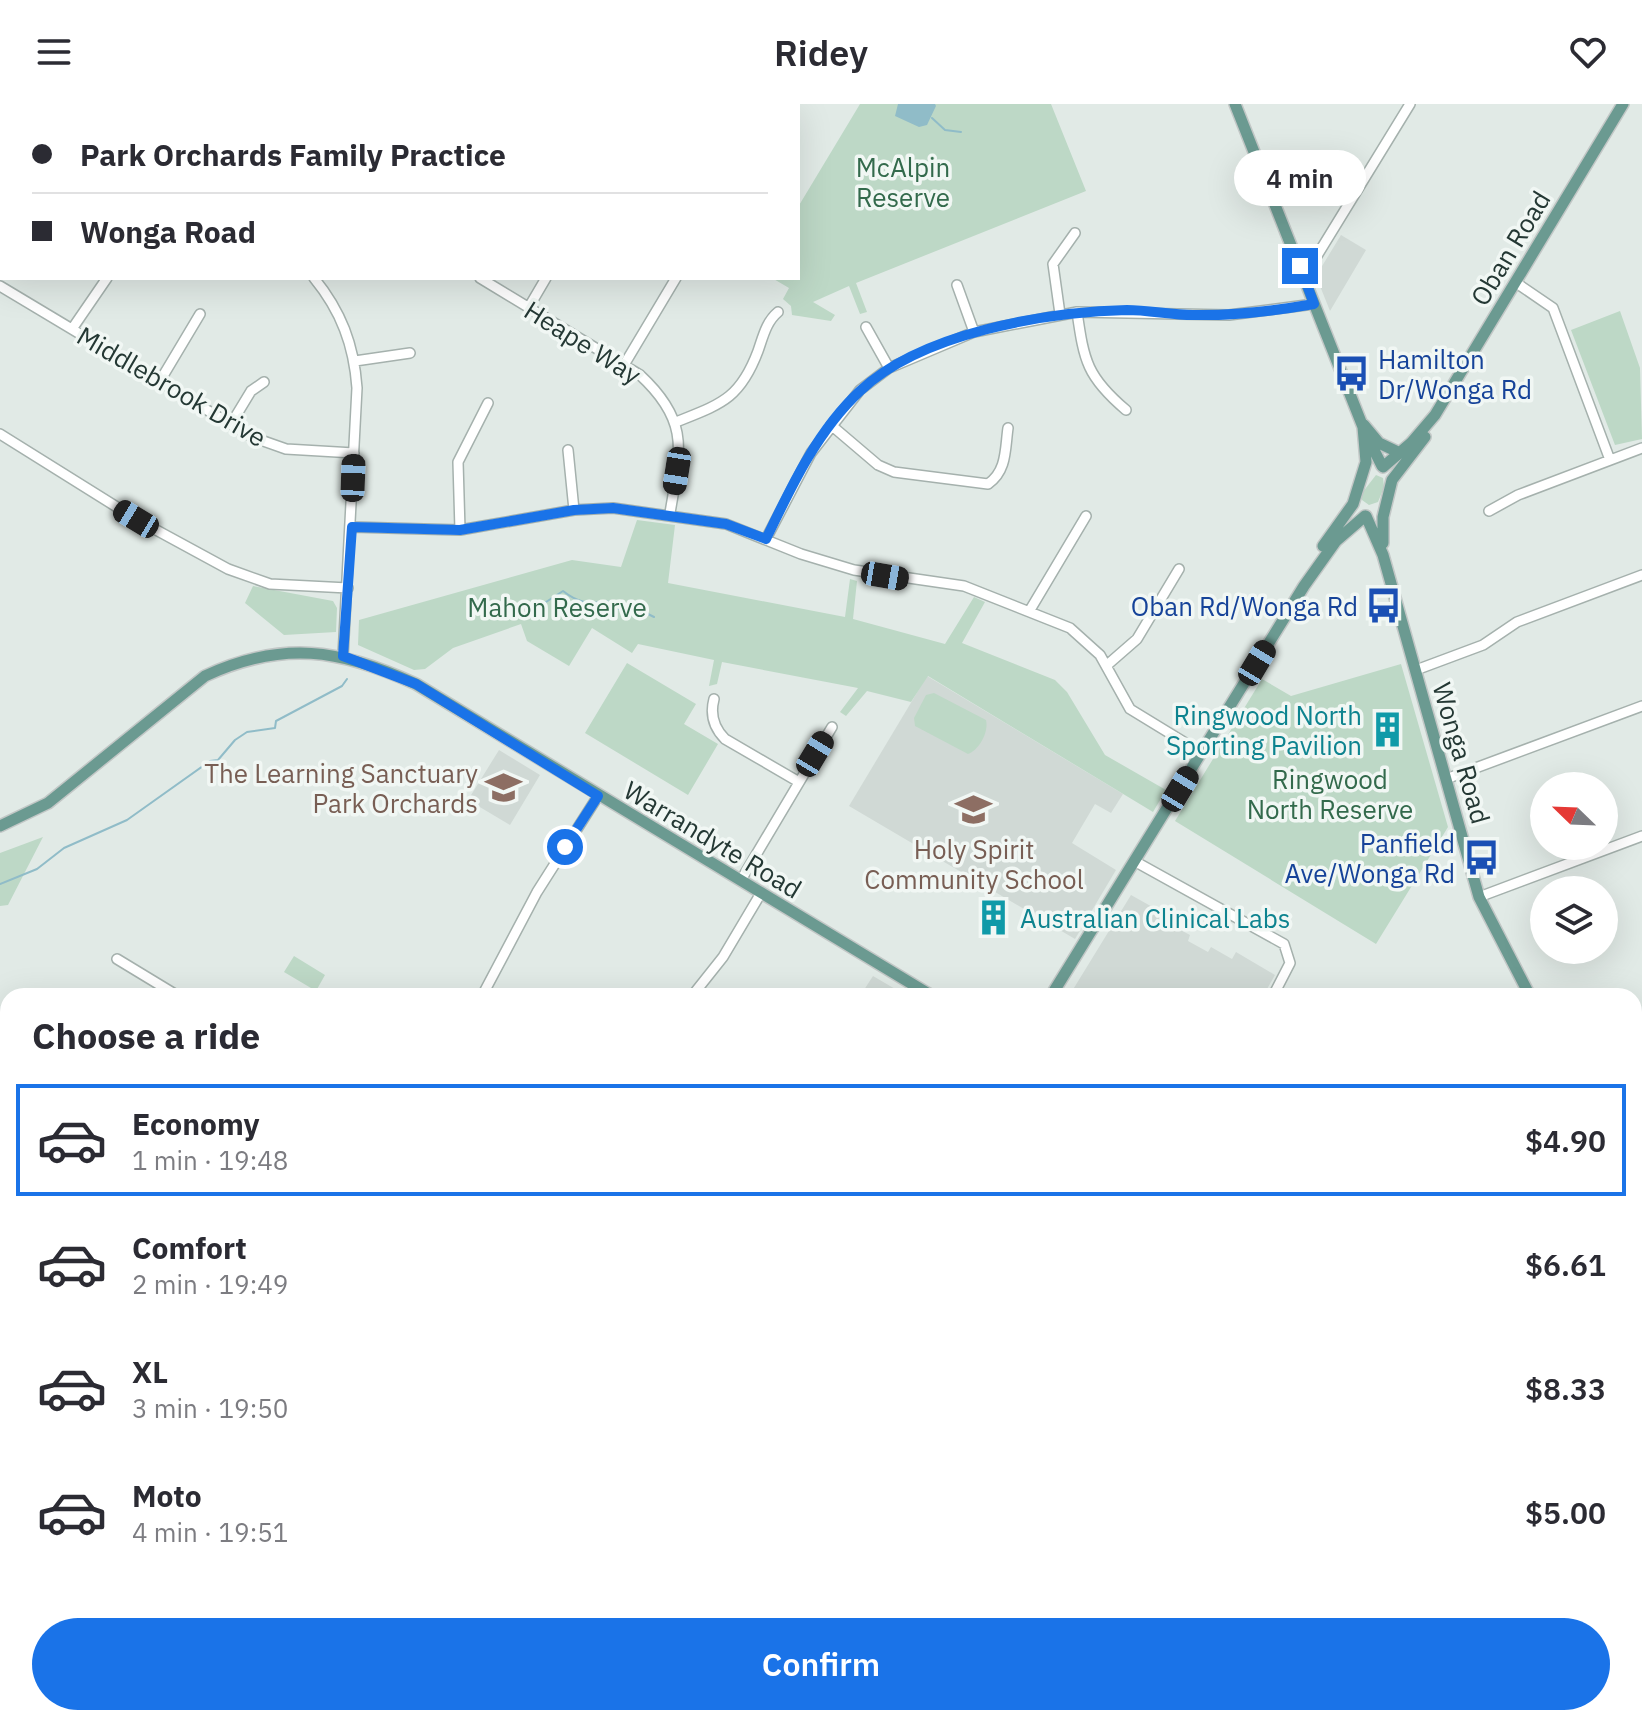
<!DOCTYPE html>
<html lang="en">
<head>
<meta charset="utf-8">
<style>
  :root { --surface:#fff; --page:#f7f7f7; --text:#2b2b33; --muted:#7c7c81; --line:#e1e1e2; --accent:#1a73e8 }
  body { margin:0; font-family:"IBM Plex Sans",sans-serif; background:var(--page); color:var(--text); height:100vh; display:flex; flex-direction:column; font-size:30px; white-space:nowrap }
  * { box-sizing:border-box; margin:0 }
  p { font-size:26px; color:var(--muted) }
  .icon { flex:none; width:44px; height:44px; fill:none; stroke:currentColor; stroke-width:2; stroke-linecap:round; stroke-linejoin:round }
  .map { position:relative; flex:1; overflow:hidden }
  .side { position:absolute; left:0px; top:884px; width:1642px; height:738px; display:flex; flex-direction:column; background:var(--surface); border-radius:24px 24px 0 0; box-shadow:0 8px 32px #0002 }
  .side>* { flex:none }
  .top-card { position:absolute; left:0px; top:0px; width:800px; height:176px; box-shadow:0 8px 32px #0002; display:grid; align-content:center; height:176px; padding:0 32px; background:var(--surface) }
  .needle { width:52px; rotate:293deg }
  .buttons { position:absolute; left:1530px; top:668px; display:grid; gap:16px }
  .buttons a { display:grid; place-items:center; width:88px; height:88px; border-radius:50%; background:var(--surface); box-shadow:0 8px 32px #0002; font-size:40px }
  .end { position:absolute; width:36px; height:36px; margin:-18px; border:10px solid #1a73e8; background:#fff; box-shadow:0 0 0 4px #fff }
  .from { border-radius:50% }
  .bubble { position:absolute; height:56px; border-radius:28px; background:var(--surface); box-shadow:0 8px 32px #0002; font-size:26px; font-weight:600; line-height:56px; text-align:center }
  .car { position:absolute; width:24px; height:48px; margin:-24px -12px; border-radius:10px; box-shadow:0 0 6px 2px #0007; background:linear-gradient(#222 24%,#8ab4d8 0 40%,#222 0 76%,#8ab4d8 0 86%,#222 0) }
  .top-card b { display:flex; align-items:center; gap:28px; height:76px; font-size:30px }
  .top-card b+b { border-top:2px solid var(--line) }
  .top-card i { width:20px; height:20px; background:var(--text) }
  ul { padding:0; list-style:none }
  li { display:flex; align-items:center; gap:24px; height:112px; margin:0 16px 12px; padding:0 16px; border:4px solid transparent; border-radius:0px }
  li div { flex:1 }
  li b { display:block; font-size:30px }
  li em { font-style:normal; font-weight:600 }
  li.current { border-color:var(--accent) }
  li>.icon { width:72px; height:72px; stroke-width:1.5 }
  h2 { padding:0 32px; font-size:36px; line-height:96px }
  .primary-button { display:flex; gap:16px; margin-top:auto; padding:16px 32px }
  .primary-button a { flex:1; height:92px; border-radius:48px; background:var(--accent); color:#fff; font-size:32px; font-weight:600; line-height:92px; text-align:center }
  header { display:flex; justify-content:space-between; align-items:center; height:104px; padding:0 32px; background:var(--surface); font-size:36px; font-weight:600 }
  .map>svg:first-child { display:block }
  .built { fill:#d0d9d5 }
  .green { fill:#bdd8c6 }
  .water { fill:#90bcc8 }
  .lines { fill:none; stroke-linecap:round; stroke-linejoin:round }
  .stream { stroke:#90bcc8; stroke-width:2 }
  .minor-casing { stroke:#a5b1ad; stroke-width:12 }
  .major-casing { stroke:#c2c7c6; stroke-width:14 }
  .minor { stroke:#fff; stroke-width:9 }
  .major { stroke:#6b9a91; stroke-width:11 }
  .route { stroke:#1a73e8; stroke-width:10 }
  .labels { text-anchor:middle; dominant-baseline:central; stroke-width:7; stroke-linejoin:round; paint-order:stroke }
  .park-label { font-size:26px; fill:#336a4c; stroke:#f1f7f4 }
  .street-label { font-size:26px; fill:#243834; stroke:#f1f7f4 }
  .transit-label { font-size:26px; fill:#164399; stroke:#f1f7f4; text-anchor:end }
  .culture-label { font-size:26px; fill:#0d838f; stroke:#f1f7f4; text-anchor:end }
  .education-label { font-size:26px; fill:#785e54; stroke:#f1f7f4; text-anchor:end }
</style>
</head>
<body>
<header><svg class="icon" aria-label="menu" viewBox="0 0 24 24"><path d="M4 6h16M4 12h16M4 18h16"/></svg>Ridey<svg class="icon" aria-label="heart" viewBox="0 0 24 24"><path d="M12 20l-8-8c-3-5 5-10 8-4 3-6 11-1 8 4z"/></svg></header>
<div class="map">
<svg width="1642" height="1621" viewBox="0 0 1642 1621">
  <rect width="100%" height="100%" fill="#e1eae6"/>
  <!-- built -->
  <path class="built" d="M1341 131 1366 146 1330 207 1316 172Z
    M927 572 1123 690 1111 709 1095 700 1072 739 1116 766 1075 835 849 702Z
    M499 646 540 671 510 721 468 696Z
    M1131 791 1172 814 1169 820 1190 831 1188 837 1208 848 1211 843 1232 855 1236 848 1275 871 1263 892H1069Z
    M873 872 902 889 901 892H860Z"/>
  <!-- green -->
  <path class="green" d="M860 0H1051L1086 87 856 179 867 208 860 210 849 182 813 198 835 211 831 217 792 211 791 202 783 195 789 184 772 174H798V103Z
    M1620 207 1640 264 1642 335 1615 341 1571 226Z
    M1376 371 1383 374 1384 383 1378 398 1369 401 1362 396V389Z
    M637 416 675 421 668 479 845 513 850 475 857 477 853 515 945 540 974 493 985 498 962 539 1055 576 1067 588 1105 651 1166 686 1153 708 928 572 911 598 867 587 846 612 840 608 858 584 722 558 717 580 709 582 714 556 638 540 632 549 592 524 569 562 527 537 521 520 453 544 425 565 414 566 358 541 359 516 572 456 621 463Z
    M253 482 333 497 337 504 336 528 284 531 245 499Z
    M627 559 696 600 684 620 718 640 688 691 585 629Z
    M1401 560 1448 723 1376 840 1175 717 1262 575 1291 592Z
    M934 589 986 616C989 628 979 646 968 650L915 622 914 614 926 591Z
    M43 733 8 801 0 802V749Z
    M294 852 325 871 316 887 284 868Z"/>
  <!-- water -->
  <path class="water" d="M898 0H935L936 2 927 21 919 23 895 12Z"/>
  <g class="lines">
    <!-- stream -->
    <path class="stream" d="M932 14 945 26 961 28
      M529 501 546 498 563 487C577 498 589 501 607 497L614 505H638L654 513
      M0 780 37 765 64 744 127 716 210 657 218 656 235 636 247 628 275 624 276 617 342 582 347 575"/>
    <defs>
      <path id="minor" d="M171 0 172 2
        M409 2 411 0
        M647 2 648 0
        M783 2 784 0
        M0 119 2 116
        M1300 162 1315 155 1410 0
        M314 174C341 207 354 241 357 284L343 552
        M480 174 640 271C691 318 680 348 670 409
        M1515 178 1553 204 1610 356
        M957 181 974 228
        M0 182 252 333 286 345 354 349
        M529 203 546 174
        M1077 208C1084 257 1087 273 1126 306
        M1060 210 1053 160 1075 129
        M866 223 889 264
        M72 225 107 174
        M355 257 410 249
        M624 261 676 174
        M160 277 200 210
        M676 318C721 300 740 295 758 247 763 233 766 218 778 208
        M231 320 251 287 264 278
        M831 321 878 361 894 368 988 380C1007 367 1005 345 1008 324
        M0 330 136 415 228 465 270 480 348 484
        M568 346 574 406
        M1489 407 1518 391 1642 344
        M352 423 460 426 574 406 613 404 726 420 801 450 854 466 964 482 1070 524 1100 551 1130 605 1202 649
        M460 426 458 358 488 299
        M766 435 811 349 860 286 889 264 974 228 1077 208 1229 211 1314 200
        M1030 506 1086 412
        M1106 562 1137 535 1179 465
        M1416 566 1483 541 1517 518 1642 471
        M714 595C710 610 714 624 725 635L799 678
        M1446 675 1642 602
        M1136 758 1284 840 1290 859 1273 892
        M741 776 832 623
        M1479 793 1642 732
        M117 855 178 892
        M482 892 537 788 598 692
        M692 892 723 853 761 789
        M0 1038 8 1043
        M0 1279 8 1284
        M1634 1478 1642 1481
        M0 1517 8 1522
        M153 1614 168 1621
        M582 1614 594 1621
        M1030 1614 1042 1621
        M1496 1614 1509 1621
        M480 1621 484 1614
        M613 1621 617 1614
        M757 1621 762 1614
        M928 1621 934 1614
        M1082 1621 1087 1614
        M1208 1621 1212 1614
        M1333 1621 1336 1614"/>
      <path id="major" d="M1235 0 1363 323 1366 358 1353 400 1323 442
        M1364 321 1379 339 1400 349
        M1368 334 1382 362
        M1383 363 1411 339 1435 311 1623 0
        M1366 412 1383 451 1479 793 1530 892
        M1383 439V413L1392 376 1425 333
        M0 722 48 699 205 572C283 536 340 545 416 580L932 892
        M1051 892 1304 482 1336 437 1365 412
        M1634 1079 1642 1093
        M1634 1268 1642 1272"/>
    </defs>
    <!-- minor casing -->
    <use href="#minor" class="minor-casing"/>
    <!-- major casing -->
    <use href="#major" class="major-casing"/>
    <!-- minor -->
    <use href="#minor" class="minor"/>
    <!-- major -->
    <use href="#major" class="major"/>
  </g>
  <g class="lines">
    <!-- route -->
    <path class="route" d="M565 743 598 692 416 580 343 552 352 423 460 426 574 406 613 404 726 420 766 435C791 383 817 327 860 287 921 229 1045 208 1127 206 1149 206 1171 211 1193 211 1234 212 1274 207 1314 200L1300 162"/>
  </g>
  <!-- icons -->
  <defs>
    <symbol id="bus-bare" viewBox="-9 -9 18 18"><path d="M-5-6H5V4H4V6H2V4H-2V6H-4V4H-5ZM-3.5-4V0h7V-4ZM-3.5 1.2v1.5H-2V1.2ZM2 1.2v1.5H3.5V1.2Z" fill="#1a4fb4" stroke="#f1f7f4" stroke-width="2.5" paint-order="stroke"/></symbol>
    <symbol id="building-bare" viewBox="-9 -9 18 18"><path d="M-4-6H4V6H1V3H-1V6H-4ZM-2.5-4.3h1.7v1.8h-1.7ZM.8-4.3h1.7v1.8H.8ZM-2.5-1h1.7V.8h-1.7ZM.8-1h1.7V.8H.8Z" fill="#0f9aa8" stroke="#f1f7f4" stroke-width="2.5" paint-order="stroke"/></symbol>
    <symbol id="school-bare" viewBox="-9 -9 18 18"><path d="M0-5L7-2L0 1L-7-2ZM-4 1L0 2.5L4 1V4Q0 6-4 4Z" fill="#8d6e63" stroke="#f1f7f4" stroke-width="2.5" paint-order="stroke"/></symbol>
  </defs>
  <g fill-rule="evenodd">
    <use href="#bus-bare" x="1326" y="244" width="51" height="51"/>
    <use href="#bus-bare" x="1358" y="476" width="51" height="51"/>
    <use href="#building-bare" x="1362" y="600" width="51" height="51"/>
    <use href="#school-bare" x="478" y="658" width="51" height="51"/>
    <use href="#school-bare" x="948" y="680" width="51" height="51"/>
    <use href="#bus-bare" x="1456" y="728" width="51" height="51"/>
    <use href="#building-bare" x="968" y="788" width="51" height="51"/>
  </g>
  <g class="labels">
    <!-- park labels -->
    <g class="park-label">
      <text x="903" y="63">McAlpin<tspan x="903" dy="30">Reserve</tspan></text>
      <text x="557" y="503">Mahon Reserve</text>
      <text x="1330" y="675">Ringwood<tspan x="1330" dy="30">North Reserve</tspan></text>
    </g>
    <!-- street labels -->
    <g class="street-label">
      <text transform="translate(1510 144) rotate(-59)">Oban Road</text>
      <text transform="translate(583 238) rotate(32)">Heape Way</text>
      <text transform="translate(172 282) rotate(30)">Middlebrook Drive</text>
      <text transform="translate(1462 649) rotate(74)">Wonga Road</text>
      <text transform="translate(713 735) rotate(31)">Warrandyte Road</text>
    </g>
    <!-- transit labels -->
    <g class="transit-label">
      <text x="1378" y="255" text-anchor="start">Hamilton<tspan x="1378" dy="30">Dr/Wonga Rd</tspan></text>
      <text x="1358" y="502">Oban Rd/Wonga Rd</text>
      <text x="1455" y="739">Panfield<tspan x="1455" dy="30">Ave/Wonga Rd</tspan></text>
    </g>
    <!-- culture labels -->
    <g class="culture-label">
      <text x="1362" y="611">Ringwood North<tspan x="1362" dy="30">Sporting Pavilion</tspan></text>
      <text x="1020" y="814" text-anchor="start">Australian Clinical Labs</text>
    </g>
    <!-- education labels -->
    <g class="education-label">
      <text x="478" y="669">The Learning Sanctuary<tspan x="478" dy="30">Park Orchards</tspan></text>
      <text x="974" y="745" text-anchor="middle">Holy Spirit<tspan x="974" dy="30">Community School</tspan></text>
    </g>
  </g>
</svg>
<div class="buttons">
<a><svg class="needle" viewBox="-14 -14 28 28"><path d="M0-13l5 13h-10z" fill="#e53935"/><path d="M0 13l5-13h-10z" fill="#7c7c81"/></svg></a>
<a><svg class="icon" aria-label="layers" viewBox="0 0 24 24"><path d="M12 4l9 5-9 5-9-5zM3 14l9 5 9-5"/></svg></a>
</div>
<i class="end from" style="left:565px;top:743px"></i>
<i class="end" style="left:1300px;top:162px"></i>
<div class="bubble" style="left:1234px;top:46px;width:132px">4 min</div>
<i class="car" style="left:677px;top:367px;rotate:189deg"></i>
<i class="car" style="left:353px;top:374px;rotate:2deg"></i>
<i class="car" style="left:136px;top:415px;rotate:301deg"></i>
<i class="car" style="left:885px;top:472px;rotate:100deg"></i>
<i class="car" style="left:1257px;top:559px;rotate:31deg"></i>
<i class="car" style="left:815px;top:650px;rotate:31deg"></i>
<i class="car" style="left:1180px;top:685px;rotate:31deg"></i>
<div class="top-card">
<b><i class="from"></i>Park Orchards Family Practice</b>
<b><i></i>Wonga Road</b>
</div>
<section class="side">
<h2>Choose a ride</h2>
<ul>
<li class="current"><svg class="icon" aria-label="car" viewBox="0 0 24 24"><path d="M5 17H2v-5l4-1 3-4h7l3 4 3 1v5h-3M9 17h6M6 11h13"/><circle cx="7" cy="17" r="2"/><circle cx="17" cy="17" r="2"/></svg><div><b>Economy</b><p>1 min · 19:48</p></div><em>$4.90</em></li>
<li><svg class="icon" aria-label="car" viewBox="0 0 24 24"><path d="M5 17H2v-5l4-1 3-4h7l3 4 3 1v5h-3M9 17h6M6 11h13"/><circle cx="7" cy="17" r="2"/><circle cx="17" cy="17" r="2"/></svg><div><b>Comfort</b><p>2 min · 19:49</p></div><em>$6.61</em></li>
<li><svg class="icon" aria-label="car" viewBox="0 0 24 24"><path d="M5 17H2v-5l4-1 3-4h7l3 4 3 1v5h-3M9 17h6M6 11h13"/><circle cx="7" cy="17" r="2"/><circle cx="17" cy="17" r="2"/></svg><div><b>XL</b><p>3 min · 19:50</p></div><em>$8.33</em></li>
<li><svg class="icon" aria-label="car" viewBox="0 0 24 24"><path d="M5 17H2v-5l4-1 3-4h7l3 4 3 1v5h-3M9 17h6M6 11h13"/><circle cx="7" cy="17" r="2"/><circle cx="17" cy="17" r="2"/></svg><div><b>Moto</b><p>4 min · 19:51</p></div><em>$5.00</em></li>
</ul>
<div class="primary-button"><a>Confirm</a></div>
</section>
</div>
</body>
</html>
